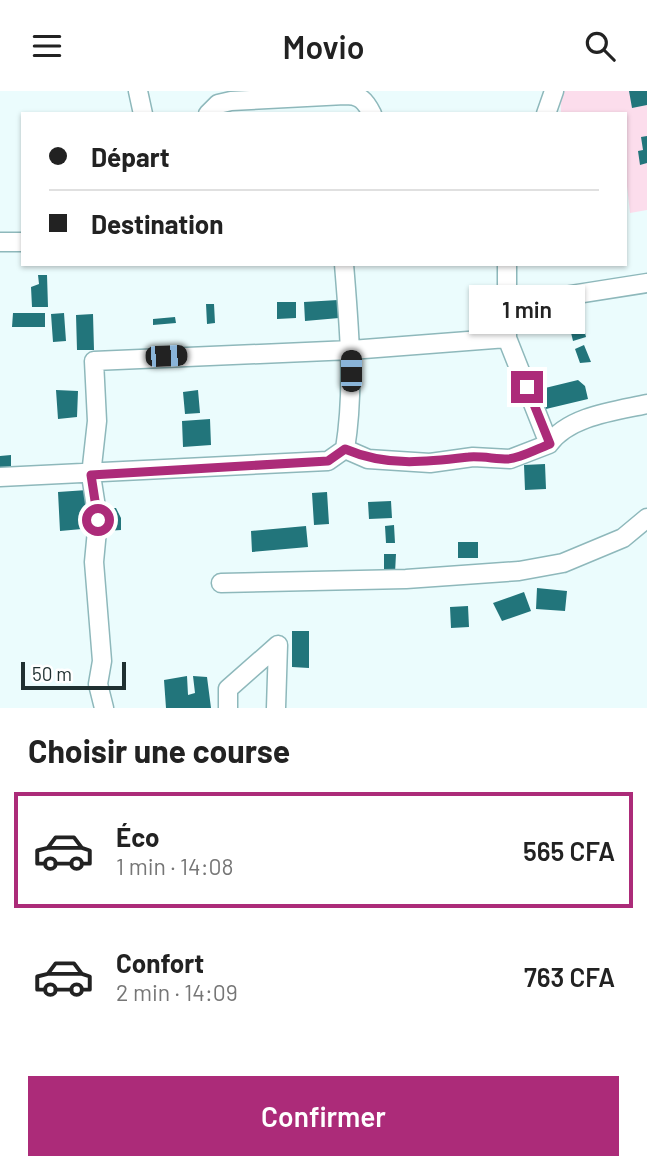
<!DOCTYPE html>
<html lang="fr">
<head>
<meta charset="utf-8">
<style>
  :root { --surface:#fff; --page:#f2f2f2; --text:#222; --muted:#767676; --line:#e0e0e0; --accent:#ac2b79 }
  body { margin:0; font-family:Barlow,sans-serif; background:var(--page); color:var(--text); height:100vh; display:flex; flex-direction:column; font-size:26px; white-space:nowrap }
  * { box-sizing:border-box; margin:0 }
  p { font-size:23px; color:var(--muted) }
  .icon { flex:none; width:38px; height:38px; fill:none; stroke:currentColor; stroke-width:2; stroke-linecap:round; stroke-linejoin:round }
  .map { position:relative; height:617px; overflow:hidden }
  .details { display:flex; flex-direction:column; background:var(--surface); flex:1 }
  .details>* { flex:none }
  .top-card { position:absolute; left:21px; top:21px; width:606px; height:154px; border-radius:0px; box-shadow:0 2px 5px #0004; display:grid; align-content:center; height:154px; padding:0 28px; background:var(--surface) }
  .scale { position:absolute; left:21px; bottom:18px; width:105px; box-sizing:border-box; padding-left:7px; border:4px solid #1f3031; border-top:0; font-size:19px; line-height:24px; white-space:nowrap; color:#1f3031; -webkit-text-stroke:5px #fff; paint-order:stroke }
  .end { position:absolute; width:32px; height:32px; margin:-16px; border:9px solid #ac2b79; background:#fff; box-shadow:0 0 0 4px #fff }
  .from { border-radius:50% }
  .bubble { position:absolute; height:49px; border-radius:0px; background:var(--surface); box-shadow:0 2px 5px #0004; font-size:23px; font-weight:600; line-height:49px; text-align:center }
  .car { position:absolute; width:21px; height:42px; margin:-21px -10px; border-radius:9px; box-shadow:0 0 5px 2px #0007; background:linear-gradient(#222 24%,#8ab4d8 0 40%,#222 0 76%,#8ab4d8 0 86%,#222 0) }
  .top-card b { display:flex; align-items:center; gap:24px; height:66px; font-size:26px }
  .top-card b+b { border-top:2px solid var(--line) }
  .top-card i { width:18px; height:18px; background:var(--text) }
  ul { padding:0; list-style:none }
  li { display:flex; align-items:center; gap:21px; height:116px; margin:0 14px 10px; padding:0 14px; border:4px solid transparent; border-radius:0px }
  li div { flex:1 }
  li b { display:block; font-size:26px }
  li em { font-style:normal; font-weight:600 }
  li.active { border-color:var(--accent) }
  li>.icon { width:63px; height:63px; stroke-width:1.5 }
  h2 { padding:0 28px; font-size:32px; line-height:84px }
  .cta { display:flex; gap:14px; margin-top:auto; padding:14px 28px }
  .cta a { flex:1; height:80px; border-radius:0px; background:var(--accent); color:#fff; font-size:28px; font-weight:600; line-height:80px; text-align:center }
  header { display:flex; justify-content:space-between; align-items:center; height:91px; padding:0 28px; background:var(--surface); font-size:32px; font-weight:600 }
  .map>svg:first-child { display:block }
  .green { fill:#fcddec }
  .building { fill:#22757b }
  .lines { fill:none; stroke-linecap:round; stroke-linejoin:round }
  .minor-casing { stroke:#8eb8bb; stroke-width:21 }
  .minor { stroke:#fff; stroke-width:18 }
  .route { stroke:#ac2b79; stroke-width:9 }
</style>
</head>
<body>
<header><svg class="icon" aria-label="menu" viewBox="0 0 24 24"><path d="M4 6h16M4 12h16M4 18h16"/></svg>Movio<svg class="icon" aria-label="search" viewBox="0 0 24 24"><circle cx="10" cy="10" r="6"/><path d="M15 15l6 6"/></svg></header>
<div class="map">
<svg width="647" height="617" viewBox="0 0 647 617">
  <rect width="100%" height="100%" fill="#ebfcfd"/>
  <!-- green -->
  <path class="green" d="M560 0H647V119L630 122 625 77V23H561Z"/>
  <!-- building -->
  <path class="building" d="M629 0H647V14L632 17Z
    M647 45V72L640 74 638 60 643 59 641 46Z
    M38 184H47L48 216H32L31 196 39 193Z
    M338 209 339 227 305 230 304 211Z
    M277 211H296V227L277 228Z
    M206 213H214L215 232 207 233Z
    M580 221 586 246 573 250 567 225Z
    M13 222H45V236H12Z
    M64 222 66 250 53 251 51 223Z
    M93 223 94 259H77L76 224Z
    M175 226 176 232 153 234V228Z
    M584 254 591 271 580 272 575 258Z
    M578 289 585 295 588 308 546 318 541 298Z
    M56 299 78 300 77 326 58 328Z
    M198 299 200 322 185 323 183 301Z
    M210 328 211 354 183 356 182 330Z
    M11 364V379H0V365Z
    M545 373 546 398 525 399 524 374Z
    M87 399 89 426 81 427 82 438 60 440 58 401Z
    M327 401 329 433 314 434 312 402Z
    M391 410 392 427 369 428 368 411Z
    M104 417H116L121 427V439L106 440Z
    M394 434 395 452H386L385 435Z
    M306 435 308 456 252 461 251 440Z
    M458 451H478V467H458Z
    M384 463H396L395 482H384Z
    M537 497 567 500 565 520 536 518Z
    M524 501 531 520 502 530 493 512Z
    M468 515 469 536 451 537 450 516Z
    M292 540H309V577L292 576Z
    M187 585 188 604 195 602 193 585 207 586 211 617H166L164 589Z"/>
  <g class="lines">
    <defs>
      <path id="minor" d="M138 0 143 23
        M208 23 218 13 231 10 345 4C360 4 365 9 372 23
        M546 23 554 0
        M0 151H23
        M507 214 647 192
        M507 247 549 353C569 325 615 320 647 313
        M345 358 368 368 430 372 473 366 510 368 549 353
        M0 386 328 370 345 358C355 296 349 235 344 173
        M221 492 406 488 519 480 563 472 623 447 647 427
        M104 617 98 593 102 570 94 471 98 429 91 384 97 330 94 270 351 259 507 247V173
        M228 617V598L278 554
        M276 617 278 554"/>
    </defs>
    <!-- minor casing -->
    <use href="#minor" class="minor-casing"/>
    <!-- minor -->
    <use href="#minor" class="minor"/>
  </g>
  <g class="lines">
    <!-- route -->
    <path class="route" d="M98 429 91 384 328 370 345 358C387 376 426 371 469 366 482 365 495 368 508 368 521 367 537 358 550 353L527 296"/>
  </g>
</svg>
<div class="scale">50 m</div>
<i class="end from" style="left:98px;top:429px"></i>
<i class="end" style="left:527px;top:296px"></i>
<div class="bubble" style="left:469px;top:194px;width:116px">1 min</div>
<i class="car" style="left:166px;top:265px;rotate:88deg"></i>
<i class="car" style="left:351px;top:280px;rotate:0deg"></i>
<div class="top-card">
<b><i class="from"></i>Départ</b>
<b><i></i>Destination</b>
</div>
</div>
<section class="details">
<h2>Choisir une course</h2>
<ul>
<li class="active"><svg class="icon" aria-label="car" viewBox="0 0 24 24"><path d="M5 17H2v-5l4-1 3-4h7l3 4 3 1v5h-3M9 17h6M6 11h13"/><circle cx="7" cy="17" r="2"/><circle cx="17" cy="17" r="2"/></svg><div><b>Éco</b><p>1 min · 14:08</p></div><em>565 CFA</em></li>
<li><svg class="icon" aria-label="car" viewBox="0 0 24 24"><path d="M5 17H2v-5l4-1 3-4h7l3 4 3 1v5h-3M9 17h6M6 11h13"/><circle cx="7" cy="17" r="2"/><circle cx="17" cy="17" r="2"/></svg><div><b>Confort</b><p>2 min · 14:09</p></div><em>763 CFA</em></li>
</ul>
<div class="cta"><a>Confirmer</a></div>
</section>
</body>
</html>
